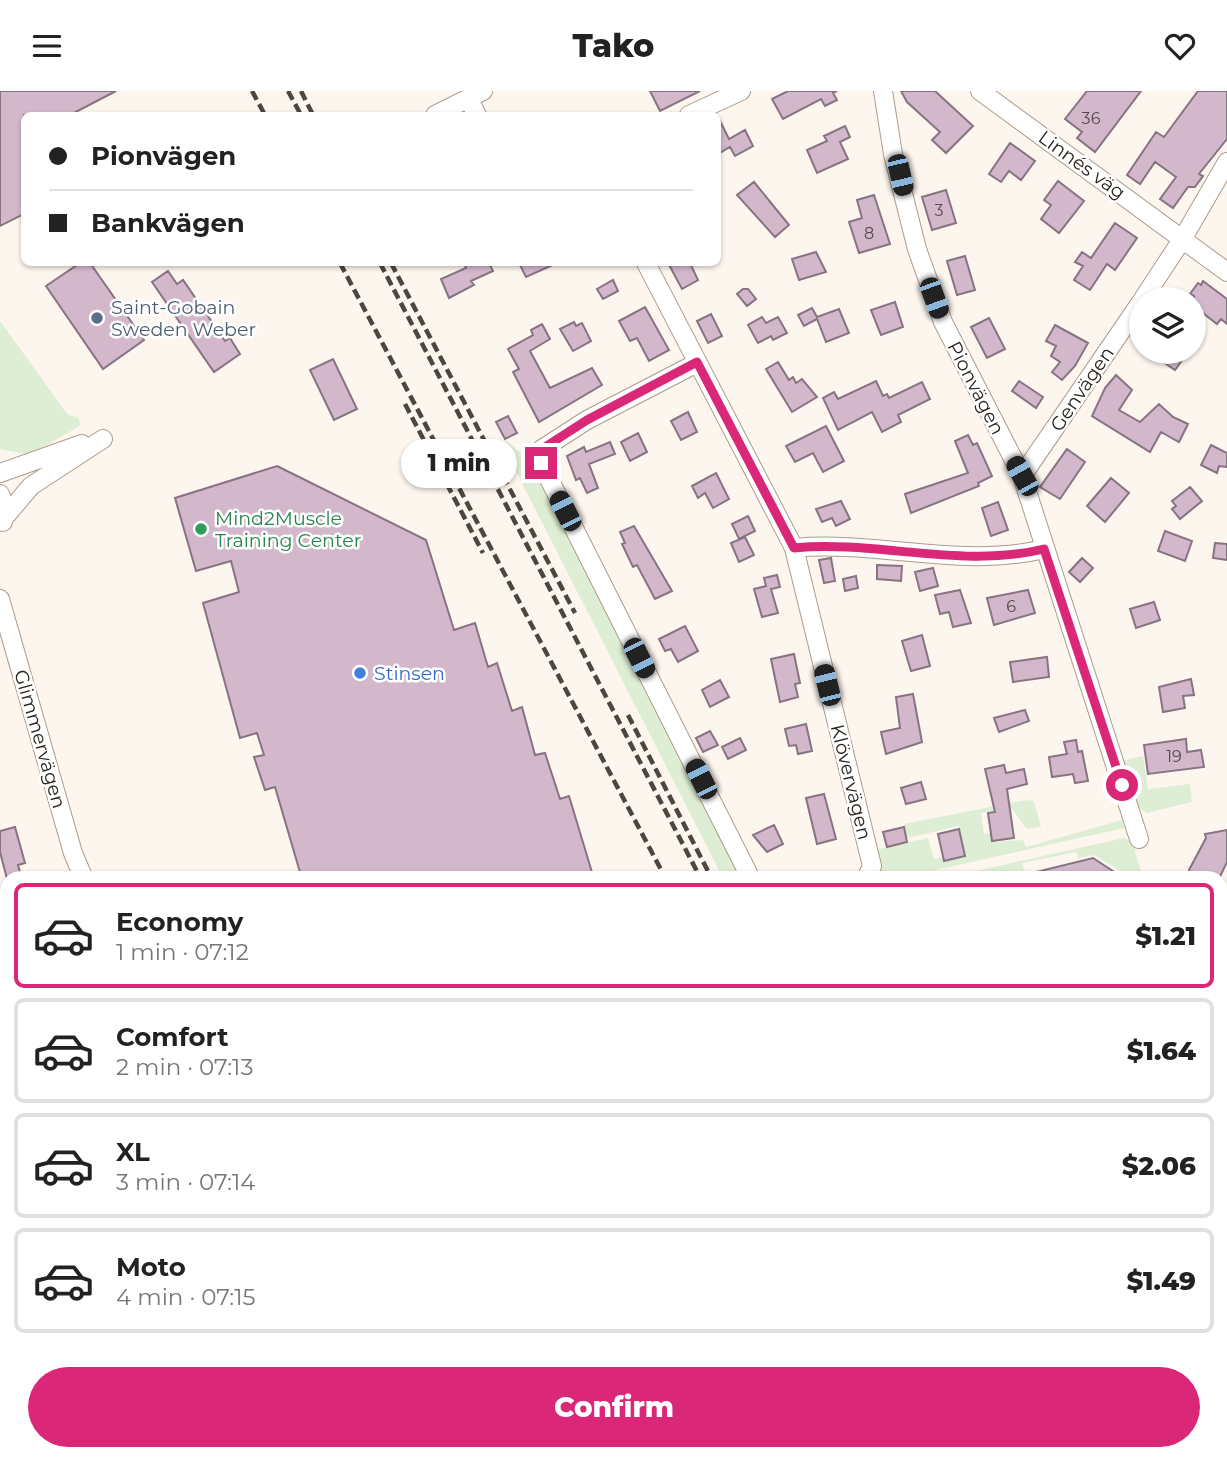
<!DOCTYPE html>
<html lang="en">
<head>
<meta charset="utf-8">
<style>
  :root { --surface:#fff; --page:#f6f6f6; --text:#222; --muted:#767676; --line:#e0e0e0; --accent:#db2777 }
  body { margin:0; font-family:Montserrat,sans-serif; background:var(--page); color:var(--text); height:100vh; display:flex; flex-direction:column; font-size:26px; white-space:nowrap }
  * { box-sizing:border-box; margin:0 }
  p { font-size:23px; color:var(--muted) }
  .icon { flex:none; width:38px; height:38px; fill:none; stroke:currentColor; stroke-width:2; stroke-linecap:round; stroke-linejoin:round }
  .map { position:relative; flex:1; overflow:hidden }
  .side { position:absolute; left:0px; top:780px; width:1228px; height:590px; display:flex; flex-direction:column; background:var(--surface); border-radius:21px 21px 0 0; box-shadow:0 2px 5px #0004 }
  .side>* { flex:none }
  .guide { position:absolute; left:21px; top:21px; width:700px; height:154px; border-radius:10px; box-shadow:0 2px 5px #0004; display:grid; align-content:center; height:154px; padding:0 28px; background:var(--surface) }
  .tools { position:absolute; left:1129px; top:196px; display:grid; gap:14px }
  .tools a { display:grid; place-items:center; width:77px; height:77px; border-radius:50%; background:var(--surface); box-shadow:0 2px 5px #0004; font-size:35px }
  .end { position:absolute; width:32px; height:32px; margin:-16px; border:9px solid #db2777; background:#fff; box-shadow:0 0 0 4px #fff }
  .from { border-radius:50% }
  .bubble { position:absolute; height:49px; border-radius:24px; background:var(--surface); box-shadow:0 2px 5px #0004; font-size:23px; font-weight:800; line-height:49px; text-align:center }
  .car { position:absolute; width:21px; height:42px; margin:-21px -10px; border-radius:9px; box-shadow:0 0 5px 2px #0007; background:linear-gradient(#222 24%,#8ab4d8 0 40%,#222 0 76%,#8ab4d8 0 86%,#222 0) }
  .guide b { display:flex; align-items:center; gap:24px; height:66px; font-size:26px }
  .guide b+b { border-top:2px solid var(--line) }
  .guide i { width:18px; height:18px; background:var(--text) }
  ul { padding:12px 0 0; list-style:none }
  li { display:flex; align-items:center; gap:21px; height:105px; margin:0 14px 10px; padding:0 14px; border:4px solid var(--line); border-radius:10px }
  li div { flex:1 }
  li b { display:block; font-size:26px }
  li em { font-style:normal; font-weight:800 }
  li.current { border-color:var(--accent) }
  li>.icon { width:63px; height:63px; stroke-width:1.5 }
  .cta { display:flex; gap:14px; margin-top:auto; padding:14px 28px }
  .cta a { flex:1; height:80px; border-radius:42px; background:var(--accent); color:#fff; font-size:28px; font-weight:800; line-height:80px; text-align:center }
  header { display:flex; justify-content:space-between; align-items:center; height:91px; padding:0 28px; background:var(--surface); font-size:32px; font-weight:800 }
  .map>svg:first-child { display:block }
  .green { fill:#deeed4 }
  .forest { fill:#bbcbb1 }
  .building { fill:#d3b8cc; stroke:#877381; stroke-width:2 }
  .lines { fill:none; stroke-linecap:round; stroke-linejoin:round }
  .minor-casing { stroke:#ab9c8a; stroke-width:20 }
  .minor { stroke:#fff; stroke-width:18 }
  .rail { stroke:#4c463f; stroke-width:4.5; stroke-dasharray:10 5; stroke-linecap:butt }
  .route { stroke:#db2777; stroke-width:9 }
  .service-dot { fill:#5c6f8a; stroke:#fff; stroke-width:2.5 }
  .leisure-dot { fill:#2e9e5b; stroke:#fff; stroke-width:2.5 }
  .shop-dot { fill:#3f7fe0; stroke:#fff; stroke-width:2.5 }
  .labels { text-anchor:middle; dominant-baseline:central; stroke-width:5; stroke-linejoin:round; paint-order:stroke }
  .number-label { font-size:16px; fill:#544848 }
  .street-label { font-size:19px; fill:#29231c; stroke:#fff }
  .service-label { font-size:19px; fill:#4e5e75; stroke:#fff; text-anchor:start }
  .leisure-label { font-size:19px; fill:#27864d; stroke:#fff; text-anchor:start }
  .shop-label { font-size:19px; fill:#366cbe; stroke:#fff; text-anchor:start }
</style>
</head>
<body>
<header><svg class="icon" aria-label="menu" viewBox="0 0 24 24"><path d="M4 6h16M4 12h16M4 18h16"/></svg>Tako<svg class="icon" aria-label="heart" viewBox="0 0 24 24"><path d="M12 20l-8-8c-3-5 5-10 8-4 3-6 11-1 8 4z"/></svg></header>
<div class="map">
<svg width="1227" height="1370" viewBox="0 0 1227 1370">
  <rect width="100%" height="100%" fill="#fdf6ef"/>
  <!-- green -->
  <path class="green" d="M0 230 68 324 78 326 81 334 30 364 0 358Z
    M506 350 528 367 740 787H723L501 351Z
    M1143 665 1148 698 1190 693 1192 711 1147 722 1136 716 1122 670Z
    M1026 709 1034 710 1041 736 1027 738 1012 718 981 722 984 743 990 742 992 751 1023 749 1026 756 1122 729 1124 737 900 787H882L875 759 928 747 934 768 944 766 945 770 965 765 959 735 907 747 904 733Z
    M1124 747 1132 751 1143 787H1132L1094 764 1078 767 1076 761 1022 772 1026 787 940 788Z
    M1222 1269 1227 1286V1332L1222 1334Z
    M1016 1363H1069L1063 1367 1065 1370H1020Z"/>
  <!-- forest -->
  <path class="forest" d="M7 810V858H0V812Z"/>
  <!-- building -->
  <path class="building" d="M0 0H116L70 24H24V123L0 135Z
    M650 0H700L660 20Z
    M788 0H837L833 2 837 9 825 15 821 8 783 28 772 8Z
    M901 0H935L973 35 946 62 932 49 940 41 907 11Z
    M1087 0H1141L1095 61 1077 47 1082 41 1065 28Z
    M1198 0H1227V48L1199 83 1203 85 1195 96H1188L1173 117 1160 108 1176 86 1155 71 1140 93 1127 84 1156 41 1164 46Z
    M718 26 729 48 745 39 753 55 735 65 730 56 718 63Z
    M845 35 850 46 840 51 848 68 817 82 807 59 827 50 824 45Z
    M1010 52 1035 70 1021 89 1009 80 1001 91 989 83Z
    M1058 90 1084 110 1059 142 1041 128 1051 114 1044 109Z
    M754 91 789 134 775 146 737 104Z
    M946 99 956 132 932 139 922 106Z
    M874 104 890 153 859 162 849 131 862 127 857 109Z
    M1115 132 1137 147 1115 179 1107 173 1090 199 1074 189 1083 175 1075 171 1082 161 1091 167Z
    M816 161 826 181 799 189 792 168Z
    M965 165 975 199 957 204 947 170Z
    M80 172H90L144 249 103 278 46 195Z
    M464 172H489L493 180 471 190 474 194 449 207 441 188 466 177Z
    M519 172H557L526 186Z
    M668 172H690L698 189 682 198Z
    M168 180 177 193 183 189 225 250 230 247 240 263 214 281 152 191Z
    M613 189 618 200 603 208 597 198Z
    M1203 190 1227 208V233L1221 228 1217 233 1194 215V205L1190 203 1198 192 1201 194Z
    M743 198H748L756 208 747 215 737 203Z
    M895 211 903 236 881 244 871 219Z
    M645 216 669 259 649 270 637 247 630 250 619 230Z
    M812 217 817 226 839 218 849 242 826 251 817 228 804 235 798 224Z
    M711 223 722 245 708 252 697 230Z
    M762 226 766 232 778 226 787 242 773 249 771 245 758 252 748 234Z
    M989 227 1005 258 987 267 971 236Z
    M574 231 576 235 582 232 591 250 573 260 560 238Z
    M542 233 550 248 530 260 550 297 592 277 602 294 539 331 513 281 519 278 508 258 533 244 531 239Z
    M1055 234 1088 252 1075 275 1062 289 1052 281 1060 271 1051 265 1056 255 1046 250Z
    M1164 261H1188L1175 279 1159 268Z
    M333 268 357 318 334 329 310 279Z
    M778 271 789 289 793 286 796 292 802 288 817 306 792 321 766 278Z
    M1116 284 1132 299 1119 319 1140 331 1159 313 1173 326 1188 333 1179 351 1161 341 1150 361 1092 325 1105 297Z
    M876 290 883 305 887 303 889 307 922 291 930 308 898 324 901 331 882 341 872 321 838 339 823 307 834 301 838 308Z
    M1019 290 1043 306 1036 317 1012 300Z
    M688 321 697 341 681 349 671 330Z
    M508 325 517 342 505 348 496 331Z
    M826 335 844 370 823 381 813 362 795 371 786 355Z
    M638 342 647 361 630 370 621 351Z
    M968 344 973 354 977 352 992 385 978 392 979 395 911 422 905 403 968 382 955 350Z
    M610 351 615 363 589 373 598 397 587 402 580 387 576 389 567 365 584 356 586 361Z
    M1211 354 1227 362V376L1219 375 1217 382 1201 374Z
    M1067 358 1085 371 1060 408 1040 396Z
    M277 375 426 449 454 539 475 532 488 576 497 572 512 620 522 616 535 664 545 662 560 708 569 705 594 788H302L275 696 265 699 254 666 264 664 257 642 240 647 203 512 239 501 231 470 196 480 175 407Z
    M716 382 729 408 713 417 705 402 698 407 692 395Z
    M1111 387 1129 402 1105 431 1087 415Z
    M1190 396 1202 410 1180 428 1172 418 1176 415 1172 410Z
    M841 410 850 428 836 435 832 427 822 431 816 418Z
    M998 411 1008 439 991 445 982 417Z
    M748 425 755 440 739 448 732 433Z
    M634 435 672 500 655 508 637 474 633 476 622 453 625 452 620 441Z
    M1165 440 1192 450 1185 470 1158 460Z
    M745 446 754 464 739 471 731 452Z
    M1215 452 1227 453V469L1213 467Z
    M831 467 835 490 824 492 819 469Z
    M1082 467 1093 477 1080 491 1069 481Z
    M877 474 902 475 901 490 877 488Z
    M933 477 938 495 920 500 915 481Z
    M777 484 780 496 771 498 778 522 762 526 754 498 766 495 764 487Z
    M856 485 858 497 845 500 843 488Z
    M960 499 971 532 953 536 949 521 940 523 935 504Z
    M1028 499 1035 522 994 534 987 507Z
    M1154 511 1160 529 1136 537 1130 518Z
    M685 535 698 560 678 571 671 558 665 560 659 548Z
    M922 544 930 575 911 580 902 550Z
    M794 563 800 592 795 593 798 606 780 611 771 568Z
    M1047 566 1049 586 1013 591 1010 571Z
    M1191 588 1194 604 1183 605 1185 617 1163 621 1159 596Z
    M720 589 729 606 710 616 702 599Z
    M913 603 922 651 886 663 881 641 900 637 896 606Z
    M1025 619 1029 630 999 641 994 627Z
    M806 633 812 660 798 663 796 654 789 655 785 638Z
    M710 640 718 654 703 661 696 647Z
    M740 647 746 659 728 668 722 656Z
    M1186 648 1187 661 1201 659 1204 676 1148 683 1144 654Z
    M1076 649 1078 661 1082 660 1088 690 1075 692 1073 683 1052 686 1049 666 1067 663 1064 651Z
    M1004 674 1006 682 1024 678 1027 693 1007 698 1014 747 992 750 988 722 995 721 985 678Z
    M921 691 926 708 906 713 901 697Z
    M824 703 836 748 817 753 806 707Z
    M774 734 783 753 767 761 753 744Z
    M15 736 25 772 18 774 22 788H7L0 761V740Z
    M904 736 907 751 887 756 883 741Z
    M959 738 965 765 944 770 938 743Z
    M1227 739V771L1219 788H1191L1189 779 1206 747 1205 743Z
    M1093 767 1125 788H1032V782Z"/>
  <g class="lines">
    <defs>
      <path id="minor" d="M883 0 893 63 917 158 943 231 1022 385 1139 748
        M980 0 1227 181
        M468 7 477 24
        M435 24 483 0
        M689 24 741 0
        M646 172 794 457 872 775 866 788
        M1143 208 1183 147 1227 71
        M697 272 587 329 542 358 541 372 751 788
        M0 382 82 353
        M1022 385 1141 211
        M0 403 3 411V431
        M4 427 31 395 103 348
        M794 457C876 449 963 478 1044 458
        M0 508 73 762 84 788
        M0 996 7 988
        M1226 1020 1227 1022
        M0 1292 7 1290
        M423 1363 425 1370
        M649 1363 650 1370
        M767 1363 770 1370
        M1132 1363 1136 1370
        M519 1370 549 1363"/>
    </defs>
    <!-- minor casing -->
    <use href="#minor" class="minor-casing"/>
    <!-- minor -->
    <use href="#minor" class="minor"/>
    <!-- rail -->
    <path class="rail" d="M252 0 265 24
      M288 0 301 24
      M301 0 313 24
      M340 172 666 788
      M380 172 701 788
      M391 172 575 522
      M405 313 483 462
      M628 624 712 788
      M958 1363 962 1370
      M997 1363 1000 1370"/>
  </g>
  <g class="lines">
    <!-- route -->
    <path class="route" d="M541 372 542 358 587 329 697 271 794 457C876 449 962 478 1044 458L1122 694"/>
  </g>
  <!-- markers -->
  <circle class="service-dot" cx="97" cy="227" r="7"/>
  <circle class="leisure-dot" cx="201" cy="438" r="7"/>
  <circle class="shop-dot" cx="360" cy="582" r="7"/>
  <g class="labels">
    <!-- number labels -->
    <g class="number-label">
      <text x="1091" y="27">36</text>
      <text x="939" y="119">3</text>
      <text x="869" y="142">8</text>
      <text x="1011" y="515">6</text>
      <text x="1174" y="665">19</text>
    </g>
    <!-- street labels -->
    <g class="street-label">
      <text transform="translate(1082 74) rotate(36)">Linnés väg</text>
      <text transform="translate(976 297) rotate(63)">Pionvägen</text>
      <text transform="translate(1082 298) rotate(-56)">Genvägen</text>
      <text transform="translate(40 648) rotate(74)">Glimmervägen</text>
      <text transform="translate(851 691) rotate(76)">Klövervägen</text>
    </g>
    <!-- service labels -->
    <g class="service-label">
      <text x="111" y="216">Saint-Gobain<tspan x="111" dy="22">Sweden Weber</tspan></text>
    </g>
    <!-- leisure labels -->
    <g class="leisure-label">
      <text x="215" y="427">Mind2Muscle<tspan x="215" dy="22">Training Center</tspan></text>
    </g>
    <!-- shop labels -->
    <g class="shop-label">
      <text x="374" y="582">Stinsen</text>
    </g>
  </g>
</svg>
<div class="tools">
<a><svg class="icon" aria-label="layers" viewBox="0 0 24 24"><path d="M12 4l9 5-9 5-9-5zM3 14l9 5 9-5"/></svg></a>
</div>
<i class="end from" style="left:1122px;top:694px"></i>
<i class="end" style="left:541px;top:372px"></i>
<div class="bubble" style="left:401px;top:348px;width:116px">1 min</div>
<i class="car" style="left:900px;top:84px;rotate:167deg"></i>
<i class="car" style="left:934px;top:207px;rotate:160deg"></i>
<i class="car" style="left:1022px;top:385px;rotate:331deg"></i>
<i class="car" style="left:565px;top:420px;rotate:333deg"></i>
<i class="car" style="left:639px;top:567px;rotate:153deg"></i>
<i class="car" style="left:827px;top:594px;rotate:346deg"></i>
<i class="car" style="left:701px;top:688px;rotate:333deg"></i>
<div class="guide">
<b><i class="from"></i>Pionvägen</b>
<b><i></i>Bankvägen</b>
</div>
<section class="side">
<ul>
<li class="current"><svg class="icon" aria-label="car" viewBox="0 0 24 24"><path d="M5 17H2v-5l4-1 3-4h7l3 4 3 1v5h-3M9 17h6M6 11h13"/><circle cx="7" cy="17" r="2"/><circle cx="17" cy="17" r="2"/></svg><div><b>Economy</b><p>1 min · 07:12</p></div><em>$1.21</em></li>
<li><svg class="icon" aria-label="car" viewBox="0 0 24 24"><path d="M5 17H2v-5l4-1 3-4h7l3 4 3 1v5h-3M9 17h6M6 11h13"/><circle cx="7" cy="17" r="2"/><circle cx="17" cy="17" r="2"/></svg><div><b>Comfort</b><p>2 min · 07:13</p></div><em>$1.64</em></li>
<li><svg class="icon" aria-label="car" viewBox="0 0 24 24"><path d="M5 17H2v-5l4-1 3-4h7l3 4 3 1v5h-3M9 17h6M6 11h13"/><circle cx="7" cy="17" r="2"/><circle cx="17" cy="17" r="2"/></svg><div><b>XL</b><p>3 min · 07:14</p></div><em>$2.06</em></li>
<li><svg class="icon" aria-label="car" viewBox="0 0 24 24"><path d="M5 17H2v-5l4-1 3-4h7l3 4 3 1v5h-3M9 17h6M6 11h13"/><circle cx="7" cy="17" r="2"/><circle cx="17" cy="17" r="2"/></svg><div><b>Moto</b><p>4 min · 07:15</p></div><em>$1.49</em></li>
</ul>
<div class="cta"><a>Confirm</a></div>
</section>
</div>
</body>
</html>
